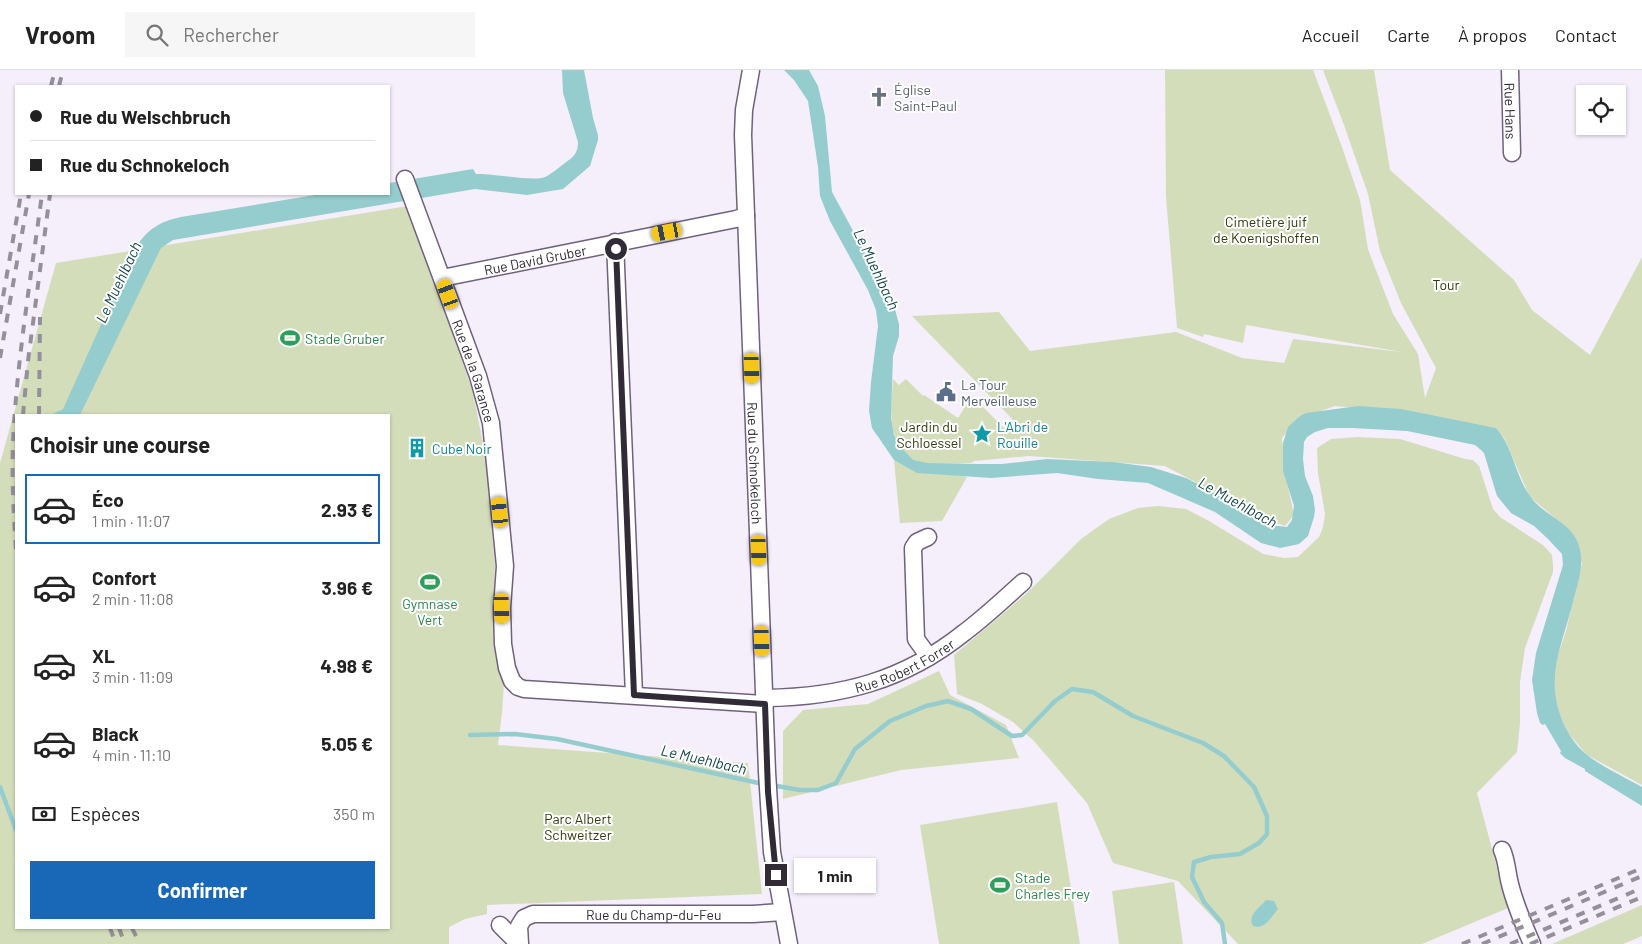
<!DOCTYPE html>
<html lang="fr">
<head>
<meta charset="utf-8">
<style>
  :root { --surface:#fff; --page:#f6f6f6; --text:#222; --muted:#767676; --line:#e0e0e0; --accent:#1868b7 }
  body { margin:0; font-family:Barlow,sans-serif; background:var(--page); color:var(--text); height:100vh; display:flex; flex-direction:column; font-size:19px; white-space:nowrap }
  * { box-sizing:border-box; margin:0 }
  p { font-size:16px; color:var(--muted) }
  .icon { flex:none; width:28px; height:28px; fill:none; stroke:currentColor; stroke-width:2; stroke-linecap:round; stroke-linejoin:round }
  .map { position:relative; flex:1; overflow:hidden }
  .sheet { position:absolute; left:15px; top:344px; width:375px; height:515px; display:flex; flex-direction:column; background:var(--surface); border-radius:0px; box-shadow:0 1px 4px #0004 }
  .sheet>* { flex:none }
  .guide { position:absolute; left:15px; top:15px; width:375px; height:110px; border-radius:0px; box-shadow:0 1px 4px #0004; display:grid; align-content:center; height:110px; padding:0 15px; background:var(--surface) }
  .tools { position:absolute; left:1576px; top:15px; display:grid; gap:10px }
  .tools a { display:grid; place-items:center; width:50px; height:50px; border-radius:0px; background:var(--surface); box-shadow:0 1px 4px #0004; font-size:25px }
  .end { position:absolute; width:22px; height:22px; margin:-11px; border:6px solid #312b37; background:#fff; box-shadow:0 0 0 2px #fff }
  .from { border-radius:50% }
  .bubble { position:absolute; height:35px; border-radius:0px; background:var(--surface); box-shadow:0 1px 4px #0004; font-size:16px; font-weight:700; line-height:35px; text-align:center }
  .car { position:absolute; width:15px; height:30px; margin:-15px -8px; border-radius:6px; box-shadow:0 0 4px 1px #0007; background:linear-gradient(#f5c518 24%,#345 0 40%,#f5c518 0 76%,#345 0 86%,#f5c518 0) }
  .guide b { display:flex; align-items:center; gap:18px; height:48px; font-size:19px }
  .guide b+b { border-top:1px solid var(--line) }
  .guide i { width:12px; height:12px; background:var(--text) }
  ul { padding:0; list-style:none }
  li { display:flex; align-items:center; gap:15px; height:70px; margin:0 10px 8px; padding:0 5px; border:2px solid transparent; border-radius:0px }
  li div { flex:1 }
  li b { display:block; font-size:19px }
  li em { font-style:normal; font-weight:700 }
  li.active { border-color:var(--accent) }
  li>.icon { width:45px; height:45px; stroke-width:1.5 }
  h2 { padding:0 15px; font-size:22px; line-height:60px }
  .pay { display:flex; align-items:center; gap:12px; height:55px; padding:0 15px; font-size:19px }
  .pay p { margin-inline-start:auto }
  .primary-button { display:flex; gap:10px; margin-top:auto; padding:10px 15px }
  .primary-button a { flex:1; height:58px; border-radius:0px; background:var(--accent); color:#fff; font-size:20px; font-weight:700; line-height:58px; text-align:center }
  header { display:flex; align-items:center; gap:30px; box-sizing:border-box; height:70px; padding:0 25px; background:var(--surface); border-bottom:1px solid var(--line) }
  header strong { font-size:24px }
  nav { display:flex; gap:28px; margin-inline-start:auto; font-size:18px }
  .search { width:350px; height:45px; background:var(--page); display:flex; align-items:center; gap:12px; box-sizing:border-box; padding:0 18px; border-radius:0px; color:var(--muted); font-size:19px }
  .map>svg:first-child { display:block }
  .green { fill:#d4ddba; fill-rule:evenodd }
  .water { fill:#95cdcf }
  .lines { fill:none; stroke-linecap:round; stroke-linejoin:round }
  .stream { stroke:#95cdcf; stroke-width:4.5 }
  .minor-casing { stroke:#70617d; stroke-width:19 }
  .minor { stroke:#fff; stroke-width:16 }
  .rail { stroke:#958f9b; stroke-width:4; stroke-dasharray:9 9; stroke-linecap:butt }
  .route { stroke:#312b37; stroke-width:6 }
  .labels { text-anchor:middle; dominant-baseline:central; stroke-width:4; stroke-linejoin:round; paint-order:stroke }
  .worship-label { font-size:14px; fill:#5b616d; stroke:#fefefe; text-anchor:start }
  .street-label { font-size:14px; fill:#312b37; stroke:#fefefe }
  .park-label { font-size:14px; fill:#333c0b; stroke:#fefefe }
  .leisure-label { font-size:14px; fill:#27864d; stroke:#fefefe; text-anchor:start }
  .service-label { font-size:14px; fill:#4e5e75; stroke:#fefefe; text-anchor:start }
  .culture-label { font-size:14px; fill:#0d838f; stroke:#fefefe; text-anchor:start }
  .water-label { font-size:15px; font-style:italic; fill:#154749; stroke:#fefefe }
</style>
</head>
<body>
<header>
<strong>Vroom</strong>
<div class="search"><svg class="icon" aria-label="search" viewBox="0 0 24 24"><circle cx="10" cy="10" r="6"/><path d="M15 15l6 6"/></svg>Rechercher</div>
<nav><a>Accueil</a><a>Carte</a><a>À propos</a><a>Contact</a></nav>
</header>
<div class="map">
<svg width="1642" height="874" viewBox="0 0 1642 874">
  <rect width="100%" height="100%" fill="#f5eefb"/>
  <!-- green -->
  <path class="green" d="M1165 0H1313L1342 77 1360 130 1368 179 1374 195 1393 244 1418 284 1425 328 1436 298 1401 233 1380 181 1368 124 1344 55 1323 0H1374L1390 100 1514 210 1532 240 1590 285 1642 187V715L1587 685 1567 662 1556 635 1553 616 1556 590 1566 561 1582 493 1560 452 1530 427 1504 368 1496 358 1414 343 1335 336 1298 349 1282 368 1286 407 1294 445 1285 456 1265 449 1165 396 1029 386 974 391 971 393C958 393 921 396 912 390 909 388 906 383 904 381 886 361 892 334 893 309L899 315 906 309 923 326 924 325 958 348 972 326 1007 361 1016 353 912 246 999 242 1030 281 1176 262 1242 288 1284 293 1293 269 1402 282 1246 255 1243 273 1204 264 1203 267 1177 258 1166 127Z
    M408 136 473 322 486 390 495 495 493 542 494 571 504 613 502 643 498 675 748 693 762 824 487 835V844L465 849 449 857V874H0V393L56 193ZM16 345H389V858H16Z
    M1357 367 1400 369 1465 389 1473 390 1479 396 1493 439 1500 447 1543 475 1552 485 1553 495V502L1525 578 1520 612V654L1517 682 1477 723 1508 838 1422 874H1238L1178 811 1113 793 1087 733 1034 671 1013 652 982 634 957 624 954 585 1025 525 1081 469 1109 449 1138 438 1158 436 1186 439 1209 451 1263 484 1284 488 1298 487 1319 467 1323 457 1325 444 1318 403 1317 378 1331 369Z
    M894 390 917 402 942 403 967 407 942 451 900 453Z
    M939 601 950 625 1006 655 1019 688 901 700 783 729V661L803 640 868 634Z
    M1057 732 1080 874H939L920 755Z
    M1174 812 1183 874H1119L1112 821Z
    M1642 835V866L1623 874H1552Z"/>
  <!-- water -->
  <path class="water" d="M562 0H584L593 48 598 65V70L590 96 563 119 527 125 475 119 173 170 161 178 80 345H51L63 339 135 179C147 159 159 152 181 147L321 124H389V113L473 99 476 104C493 103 532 112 545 107 552 104 559 97 565 93 573 87 578 84 578 72L563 23Z
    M784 0H809L818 16 825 46 832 122 894 236 899 254V266L893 286 891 348 894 365 900 376 913 390 928 393 977 394H1002L1047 389 1113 392 1151 397 1186 408 1204 417 1269 455 1287 457 1292 450 1294 436 1283 401V373L1288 357 1300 346 1306 343 1358 336 1401 339 1496 358C1513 377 1515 405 1530 426 1544 447 1575 452 1580 480 1584 498 1577 515 1573 532 1563 573 1545 605 1561 647 1566 661 1574 674 1586 684 1599 695 1626 708 1642 717V736L1585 701V699L1565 688 1560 683 1561 681 1545 654 1543 655 1540 653 1537 643 1532 610 1536 583 1563 495 1562 484 1548 469 1534 456 1511 443 1497 426 1484 383 1481 380 1475 375 1407 361 1352 358H1328L1315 362 1307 367 1304 372 1303 389 1305 406 1313 426 1315 440 1314 447 1308 466 1299 474 1280 478 1261 473 1215 442 1148 413 1098 409 1057 403 991 408 917 403 894 390 872 358 869 341 871 312 878 256 876 240 868 220 830 151 820 126 818 97 808 31 794 10Z
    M1266 830 1274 831 1278 839C1271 847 1265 860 1253 856 1247 846 1259 838 1266 830Z"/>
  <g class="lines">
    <!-- stream -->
    <path class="stream" d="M470 665 515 664 557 669 763 714
      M771 715 800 720H818L836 713 855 679 890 651 926 636 948 631 971 639 1012 666 1022 665 1055 631 1072 619 1093 622 1133 646 1203 673 1224 686 1254 717 1267 746V764L1259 773 1240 784 1211 787 1194 792 1192 807 1204 832 1222 853 1225 874
      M0 717 16 760"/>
    <defs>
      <g id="minor">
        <path id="s1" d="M751 0 744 40 743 65 767 702 772 782 789 874"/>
        <path id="s2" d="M1510 0 1512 83"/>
        <path id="s3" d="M405 109 478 306 491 353 505 496 502 538 503 574 507 598 512 611 518 617 524 619 765 634"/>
        <path d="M615 172 634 625"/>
        <path id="s4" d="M442 208 736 149 746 146"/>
        <path d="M928 467 917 472 913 478 916 569 929 587"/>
        <path id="s5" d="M765 628C841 627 904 611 965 562 985 547 1004 529 1023 512"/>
        <path d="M1502 780C1507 791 1507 803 1510 814 1515 835 1524 855 1532 874"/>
        <path d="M500 855 519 874"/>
        <path id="s6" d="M520 874 519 856 524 848 533 844H753L782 842"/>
      </g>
    </defs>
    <!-- minor casing -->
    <use href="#minor" class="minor-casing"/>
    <!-- minor -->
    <use href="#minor" class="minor"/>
    <!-- rail -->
    <path class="rail" d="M51 16 55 0
      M59 16 63 0
      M0 244 21 124
      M0 288 29 124
      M23 345 28 291 50 124
      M39 345 40 247
      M16 479C13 438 11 396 14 354 19 277 32 200 42 124
      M110 858 116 874
      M119 858 125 874
      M132 858 140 874
      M1462 874 1642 798
      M1482 874 1642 806
      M1510 874 1642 818
      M1530 874 1642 827"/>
  </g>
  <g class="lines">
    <!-- route -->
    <path class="route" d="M616 179 634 625 765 634 768 722 776 805"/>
  </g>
  <!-- icons -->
  <defs>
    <symbol id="church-bare" viewBox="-9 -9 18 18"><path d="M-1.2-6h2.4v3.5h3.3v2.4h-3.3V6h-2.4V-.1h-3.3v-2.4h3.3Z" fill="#6b7280" stroke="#fefefe" stroke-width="2.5" paint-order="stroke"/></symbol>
    <symbol id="stadium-bare" viewBox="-9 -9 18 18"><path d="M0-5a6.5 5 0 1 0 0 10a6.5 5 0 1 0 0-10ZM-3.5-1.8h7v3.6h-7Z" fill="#2e9e5b" stroke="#fefefe" stroke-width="2.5" paint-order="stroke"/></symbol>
    <symbol id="civic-bare" viewBox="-9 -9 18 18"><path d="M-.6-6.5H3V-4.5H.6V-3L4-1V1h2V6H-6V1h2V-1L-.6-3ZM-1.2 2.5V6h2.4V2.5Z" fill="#5c6f8a" stroke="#fefefe" stroke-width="2.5" paint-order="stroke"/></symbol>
    <symbol id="sight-bare" viewBox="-9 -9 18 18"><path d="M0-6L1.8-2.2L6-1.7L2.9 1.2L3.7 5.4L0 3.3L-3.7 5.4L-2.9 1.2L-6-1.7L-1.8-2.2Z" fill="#0f9aa8" stroke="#fefefe" stroke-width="2.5" paint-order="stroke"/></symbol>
    <symbol id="building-bare" viewBox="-9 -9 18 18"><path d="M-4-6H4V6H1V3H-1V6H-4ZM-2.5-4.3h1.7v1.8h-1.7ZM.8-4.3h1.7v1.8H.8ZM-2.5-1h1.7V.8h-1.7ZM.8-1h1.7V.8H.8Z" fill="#0f9aa8" stroke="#fefefe" stroke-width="2.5" paint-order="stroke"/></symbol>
  </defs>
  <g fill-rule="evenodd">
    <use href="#church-bare" x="865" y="13" width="28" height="28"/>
    <use href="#stadium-bare" x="276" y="254" width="28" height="28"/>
    <use href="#civic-bare" x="932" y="308" width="28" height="28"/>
    <use href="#sight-bare" x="968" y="350" width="28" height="28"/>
    <use href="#building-bare" x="403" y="364" width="28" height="28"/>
    <use href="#stadium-bare" x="416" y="498" width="28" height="28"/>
    <use href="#stadium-bare" x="986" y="801" width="28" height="28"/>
  </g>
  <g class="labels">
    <!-- worship labels -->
    <g class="worship-label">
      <text x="894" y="19">Église<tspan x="894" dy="16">Saint-Paul</tspan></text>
    </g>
    <!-- street labels -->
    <g class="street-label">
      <text stroke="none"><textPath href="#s2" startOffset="41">Rue Hans</textPath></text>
      <text stroke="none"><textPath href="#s4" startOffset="95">Rue David Gruber</textPath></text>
      <text stroke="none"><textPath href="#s3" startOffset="204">Rue de la Garance</textPath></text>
      <text stroke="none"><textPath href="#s1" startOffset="394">Rue du Schnokeloch</textPath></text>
      <text stroke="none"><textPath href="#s5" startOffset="145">Rue Robert Forrer</textPath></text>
      <text stroke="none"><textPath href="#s6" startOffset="158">Rue du Champ-du-Feu</textPath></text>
    </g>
    <!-- park labels -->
    <g class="park-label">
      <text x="1266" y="151">Cimetière juif<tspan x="1266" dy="16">de Koenigshoffen</tspan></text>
      <text x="1446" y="214">Tour</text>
      <text x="929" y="356">Jardin du<tspan x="929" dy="16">Schloessel</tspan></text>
      <text x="578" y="748">Parc Albert<tspan x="578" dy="16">Schweitzer</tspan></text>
    </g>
    <!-- leisure labels -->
    <g class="leisure-label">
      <text x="305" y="268">Stade Gruber</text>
      <text x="430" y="533" text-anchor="middle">Gymnase<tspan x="430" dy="16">Vert</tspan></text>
      <text x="1015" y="807">Stade<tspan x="1015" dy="16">Charles Frey</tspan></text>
    </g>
    <!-- service labels -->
    <g class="service-label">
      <text x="961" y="314">La Tour<tspan x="961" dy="16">Merveilleuse</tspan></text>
    </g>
    <!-- culture labels -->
    <g class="culture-label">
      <text x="997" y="356">L'Abri de<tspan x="997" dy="16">Rouille</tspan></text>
      <text x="432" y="378">Cube Noir</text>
    </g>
    <!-- water labels -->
    <g class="water-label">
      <text transform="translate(877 199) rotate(65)">Le Muehlbach</text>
      <text transform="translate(118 212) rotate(-65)">Le Muehlbach</text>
      <text transform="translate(1238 432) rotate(29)">Le Muehlbach</text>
      <text transform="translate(704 689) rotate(13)">Le Muehlbach</text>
    </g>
  </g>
</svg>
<div class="tools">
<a><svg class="icon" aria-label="locate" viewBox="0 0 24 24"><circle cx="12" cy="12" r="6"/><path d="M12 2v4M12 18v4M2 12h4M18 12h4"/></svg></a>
</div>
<i class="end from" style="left:616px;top:179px"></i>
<i class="end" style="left:776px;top:805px"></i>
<div class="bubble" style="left:794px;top:788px;width:82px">1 min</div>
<i class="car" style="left:667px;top:162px;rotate:259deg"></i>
<i class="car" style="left:448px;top:224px;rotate:340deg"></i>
<i class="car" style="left:752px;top:298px;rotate:178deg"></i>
<i class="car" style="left:500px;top:442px;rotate:354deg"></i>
<i class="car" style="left:759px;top:480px;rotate:178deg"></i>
<i class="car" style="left:502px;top:538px;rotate:178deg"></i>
<i class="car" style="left:762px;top:571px;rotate:178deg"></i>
<div class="guide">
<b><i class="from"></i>Rue du Welschbruch</b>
<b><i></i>Rue du Schnokeloch</b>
</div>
<section class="sheet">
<h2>Choisir une course</h2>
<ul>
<li class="active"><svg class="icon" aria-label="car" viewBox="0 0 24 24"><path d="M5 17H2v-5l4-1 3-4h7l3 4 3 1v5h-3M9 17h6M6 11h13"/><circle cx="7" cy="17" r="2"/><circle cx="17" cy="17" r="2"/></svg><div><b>Éco</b><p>1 min · 11:07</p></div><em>2.93 €</em></li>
<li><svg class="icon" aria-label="car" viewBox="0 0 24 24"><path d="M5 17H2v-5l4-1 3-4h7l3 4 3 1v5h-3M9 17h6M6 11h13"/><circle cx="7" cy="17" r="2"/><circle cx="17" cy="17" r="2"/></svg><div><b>Confort</b><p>2 min · 11:08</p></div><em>3.96 €</em></li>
<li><svg class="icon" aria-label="car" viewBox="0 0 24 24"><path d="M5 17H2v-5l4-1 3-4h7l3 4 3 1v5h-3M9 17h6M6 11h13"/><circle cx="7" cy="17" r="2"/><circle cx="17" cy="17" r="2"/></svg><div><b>XL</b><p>3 min · 11:09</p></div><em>4.98 €</em></li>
<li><svg class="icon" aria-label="car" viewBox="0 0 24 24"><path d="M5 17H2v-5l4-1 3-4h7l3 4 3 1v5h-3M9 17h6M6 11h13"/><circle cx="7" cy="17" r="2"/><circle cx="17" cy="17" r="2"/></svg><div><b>Black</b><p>4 min · 11:10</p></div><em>5.05 €</em></li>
</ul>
<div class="pay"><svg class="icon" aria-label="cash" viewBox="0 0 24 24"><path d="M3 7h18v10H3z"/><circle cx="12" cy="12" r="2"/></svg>Espèces<p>350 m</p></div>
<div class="primary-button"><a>Confirmer</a></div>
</section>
</div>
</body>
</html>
